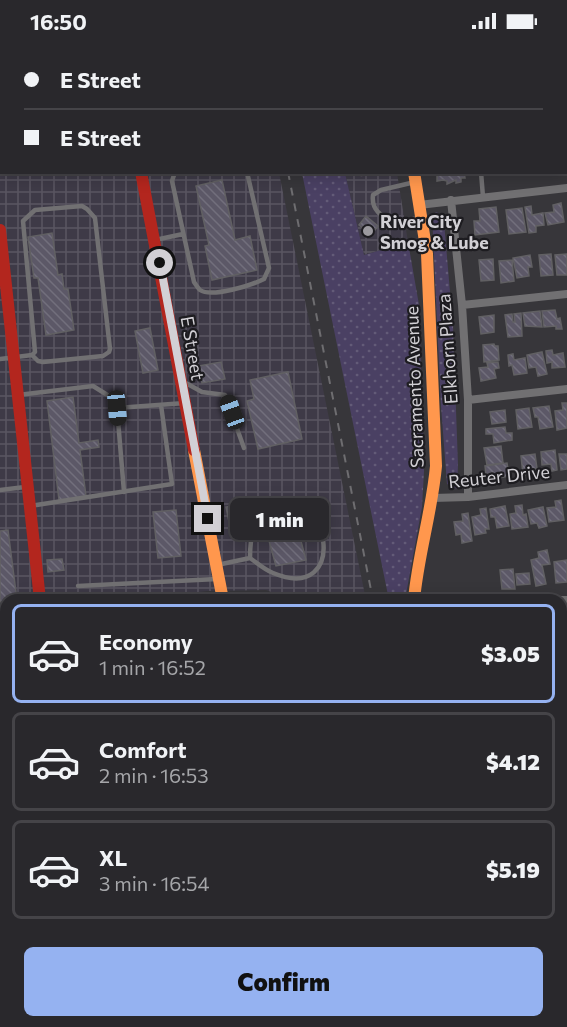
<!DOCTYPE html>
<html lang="en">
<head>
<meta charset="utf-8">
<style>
  :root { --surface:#29282c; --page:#353438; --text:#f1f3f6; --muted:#a5a6a9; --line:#454448; --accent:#95b2f1 }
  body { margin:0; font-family:Commissioner,sans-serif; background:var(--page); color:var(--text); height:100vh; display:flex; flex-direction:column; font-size:22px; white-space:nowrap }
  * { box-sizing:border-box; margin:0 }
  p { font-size:20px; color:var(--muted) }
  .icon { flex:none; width:33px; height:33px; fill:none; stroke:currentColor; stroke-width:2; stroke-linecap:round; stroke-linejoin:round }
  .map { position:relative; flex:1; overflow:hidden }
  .drawer { position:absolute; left:0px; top:552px; width:567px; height:434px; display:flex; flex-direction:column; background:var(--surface); border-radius:18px 18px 0 0; box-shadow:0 3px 15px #0003,0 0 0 2px var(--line) }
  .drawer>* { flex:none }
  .top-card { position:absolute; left:0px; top:0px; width:567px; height:132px; box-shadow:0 3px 15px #0003,0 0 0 2px var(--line); display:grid; align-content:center; height:132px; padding:0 24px; background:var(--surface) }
  .end { position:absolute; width:27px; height:27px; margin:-14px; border:8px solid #d2d0d5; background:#111; box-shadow:0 0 0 3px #111 }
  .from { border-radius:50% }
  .bubble { position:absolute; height:42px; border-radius:9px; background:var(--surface); box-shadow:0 3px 15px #0003,0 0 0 2px var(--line); font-size:20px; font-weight:800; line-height:42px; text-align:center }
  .car { position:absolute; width:18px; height:36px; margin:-18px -9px; border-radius:8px; box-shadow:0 0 4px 2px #0007; background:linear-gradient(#222 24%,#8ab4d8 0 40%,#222 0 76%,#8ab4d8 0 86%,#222 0) }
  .top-card b { display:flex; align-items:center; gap:21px; height:57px; font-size:22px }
  .top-card b+b { border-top:2px solid var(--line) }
  .top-card i { width:15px; height:15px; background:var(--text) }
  ul { padding:10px 0 0; list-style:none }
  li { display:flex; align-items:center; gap:18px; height:99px; margin:0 12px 9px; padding:0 12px; border:3px solid var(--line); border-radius:9px }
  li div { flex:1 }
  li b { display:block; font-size:22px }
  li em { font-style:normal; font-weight:800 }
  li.on { border-color:var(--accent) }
  li>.icon { width:54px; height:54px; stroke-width:1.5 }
  .action { display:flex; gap:12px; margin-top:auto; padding:12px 24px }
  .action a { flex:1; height:69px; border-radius:9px; background:var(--accent); color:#111; font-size:24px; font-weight:800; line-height:69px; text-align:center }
  .status { display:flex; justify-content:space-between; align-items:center; height:42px; padding:0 30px; background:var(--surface); direction:ltr }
  .status svg { height:16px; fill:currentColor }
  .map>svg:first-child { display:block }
  .industrial { fill:url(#industrial-grid) }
  .grass { fill:url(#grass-dots) }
  .building { fill:url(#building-back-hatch); stroke:#616063; stroke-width:1.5 }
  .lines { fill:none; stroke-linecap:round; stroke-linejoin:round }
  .lane { stroke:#717072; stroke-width:4.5 }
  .street { stroke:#717072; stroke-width:8 }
  .fast { stroke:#63d668; stroke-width:12 }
  .slow { stroke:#ff974d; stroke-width:12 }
  .jam { stroke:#b3261e; stroke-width:12 }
  .rail { stroke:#6e6d70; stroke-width:2; stroke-dasharray:8 8; stroke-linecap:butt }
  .route { stroke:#d2d0d5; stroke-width:8 }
  .poi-dot { fill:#9c9a9f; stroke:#1d1c20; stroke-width:2 }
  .labels { text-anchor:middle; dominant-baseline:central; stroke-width:4.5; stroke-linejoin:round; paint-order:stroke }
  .poi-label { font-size:18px; font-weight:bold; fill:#d2d0d5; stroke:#1d1c20; text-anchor:start }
  .street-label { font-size:18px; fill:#d2d0d5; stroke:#1d1c20 }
</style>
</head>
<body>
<div class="status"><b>16:50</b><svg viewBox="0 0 49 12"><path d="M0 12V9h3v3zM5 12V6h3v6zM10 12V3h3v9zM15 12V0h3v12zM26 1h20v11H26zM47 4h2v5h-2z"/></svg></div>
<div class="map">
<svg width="567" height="985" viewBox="0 0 567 985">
  <defs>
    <pattern id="industrial-grid" width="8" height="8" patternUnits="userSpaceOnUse" patternTransform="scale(1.5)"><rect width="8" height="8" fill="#3e3a47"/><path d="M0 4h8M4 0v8" fill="none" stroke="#595561"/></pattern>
    <pattern id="grass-dots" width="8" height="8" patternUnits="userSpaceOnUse" patternTransform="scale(1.5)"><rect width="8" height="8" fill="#4a4063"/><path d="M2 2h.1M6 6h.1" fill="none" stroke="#635b78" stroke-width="1.8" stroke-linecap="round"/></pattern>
    <pattern id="building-back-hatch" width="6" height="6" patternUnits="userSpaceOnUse" patternTransform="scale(1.5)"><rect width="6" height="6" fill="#5c5867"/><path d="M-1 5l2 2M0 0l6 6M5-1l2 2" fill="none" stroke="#726f7c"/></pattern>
  </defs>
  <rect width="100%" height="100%" fill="#37363a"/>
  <!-- industrial -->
  <path class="industrial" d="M0 0H253V1L2 2V130L279 131 366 558H292L266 548 207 549 129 558H6V572L0 573Z
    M345 131H397L408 200 364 213Z"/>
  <!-- grass -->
  <path class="grass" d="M302 131H345L364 213 408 200 419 263 424 429 422 465 405 558H389Z
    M437 170 444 180 453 285 458 423 457 447 447 442 441 364 432 172Z"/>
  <!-- building -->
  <path class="building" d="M3 0H76L63 2Z
    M437 130H464L465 136H461V140L456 141V138L447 142V139L443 138 437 139Z
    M222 138 235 198 250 194 257 228 212 238 205 204 209 203 196 144Z
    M561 161 564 180 548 183 545 171 554 170 553 163Z
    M531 164 532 173 543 171 544 183 536 184V190L529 191 525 165Z
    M496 165 499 190 475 193 474 179H480L479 167Z
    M522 166 526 190 509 192 506 168Z
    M366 174 378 184 371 193 359 183Z
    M52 191 58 233 62 232 64 247H68L74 288 46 293 38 236H34L28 195Z
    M551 212 553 233 541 234 539 213Z
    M567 212V233H557L555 213Z
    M530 213 532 225H528L529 234 517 236 513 216Z
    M493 217 494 238 481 239 479 218Z
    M512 218 514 239 501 241 499 219Z
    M555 268 557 277 560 276 562 287H556V284L544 285 542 269Z
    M540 269 542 285 525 284 523 271Z
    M521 271 522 294 508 295 505 273 512 272 513 280H515L514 272Z
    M494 273V290L481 292 479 275Z
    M150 286 158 328 143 331 135 289Z
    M494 302 495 304H498L499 318 484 320 483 303Z
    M552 308 553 313 563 311 565 325 552 326V320L547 321 546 309Z
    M542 310 547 332 538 334 536 325 529 326 527 313Z
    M513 312 514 318 525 316 527 331 514 333 512 323 509 324 508 313Z
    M221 320 225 337 202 341 198 324Z
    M498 320 499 326 494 327 496 336 481 339 479 326 488 325 487 321Z
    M288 330 302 397 258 407 247 359 254 357 250 338Z
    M73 355 79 401 98 398 99 405 80 408 86 454 59 458 47 359Z
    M562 361H567V386L557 388 555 369 563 368Z
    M549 364 553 385 540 387 538 375H535L533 366Z
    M529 366 532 385 518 387 516 368Z
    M505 368 506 380 492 382 490 370Z
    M505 385 506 391H512V398L494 401 493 392H486V387Z
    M501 404 503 421 487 423 484 406Z
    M555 408 557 428 552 429 551 422 542 423 541 410Z
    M535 412 537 427 528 426 529 432 523 433 521 414Z
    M559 412H567V427L561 428Z
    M507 421 509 434 494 437 493 431 486 432 485 424Z
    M561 458 564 478 549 480 547 466 556 465 555 459Z
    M237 463 240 478 229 480 226 465Z
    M522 463 523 473 526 472 528 485 512 487 510 472 516 471 515 464Z
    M505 464 509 484 497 486 495 475H491L490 467Z
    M543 465 547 484 539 486 537 481 531 482 528 468Z
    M486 466 489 487H485L486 491 475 493 472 475 481 473 480 467Z
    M176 468 181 514 158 516 153 470Z
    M468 471 472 499 462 501 461 492 456 493 454 480 463 479 462 472Z
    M8 488 17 558 0 560V489Z
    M298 488 306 518 276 524 268 495Z
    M547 508 550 522 542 523 546 542 536 544 531 518 539 516 538 510Z
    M62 517 64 528 48 530 47 518Z
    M567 518V540L556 541 554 520Z
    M513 527 515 547H502L500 528Z
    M529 531 530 542 517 543 516 532Z
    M6 631V667L0 668V632Z
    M567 634V665H561V635Z
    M3 680H6V696L0 697V681Z
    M0 867H6V889L0 890Z"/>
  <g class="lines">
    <!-- lane -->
    <path class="lane" d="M95 0V2
      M132 0 133 2
      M225 0V2
      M470 0V2
      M555 0V2
      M0 23H2
      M0 80H2
      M175 130 172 139 194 240C196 243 198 246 200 248 212 256 252 243 264 237L269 226 247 130
      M358 130 361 132 376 130
      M481 130 483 155
      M415 140 381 148 373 153C371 168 381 174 394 180L420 176
      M155 198 183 192
      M0 317 32 313 35 310 23 179 35 168 82 164 87 167 95 176 110 307 109 310 103 314 43 320 38 319 32 313
      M184 340 202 350 225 353 244 406
      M18 353 93 344 109 354 117 366 185 361
      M117 366 124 450
      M0 448 25 445
      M30 464 172 442 161 363
      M217 523 250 516C257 521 265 528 273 531 351 563 329 438 273 464 253 474 250 496 250 516
      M78 544 217 537
      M0 565H6
      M561 701 567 700
      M549 980 552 985
      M323 985 391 980"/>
    <!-- street -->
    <path class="street" d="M0 42 2 41
      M451 158 462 263 468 358V455
      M419 163 567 146
      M462 263 567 252
      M468 358 567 347
      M433 456 468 455 567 443
      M561 558H567
      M0 597 6 596
      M0 761 6 760
      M0 914 6 913
      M82 980 83 985
      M268 980 269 985"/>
    <!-- fast -->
    <path class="fast" d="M561 858 567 860"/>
    <!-- slow -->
    <path class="slow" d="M397 0V2
      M414 130 427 212 436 424C432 469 418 513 414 558
      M194 408 223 558"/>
    <!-- jam -->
    <path class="jam" d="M141 130 194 408
      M0 188 40 558"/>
    <!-- rail -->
    <path class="rail" d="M262 0 263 2
      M288 130 373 558
      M0 583H6
      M457 980 459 985"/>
  </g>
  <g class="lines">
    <!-- route -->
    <path class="route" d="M160 221 208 477"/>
  </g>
  <!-- markers -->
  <circle class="poi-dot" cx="368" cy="189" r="6"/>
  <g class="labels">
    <!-- poi labels -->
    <g class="poi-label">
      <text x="380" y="179">River City<tspan x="380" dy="21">Smog &amp; Lube</tspan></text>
    </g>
    <!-- street labels -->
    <g class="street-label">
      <text transform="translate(193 306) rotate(80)">E Street</text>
      <text transform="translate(447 307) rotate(-94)">Elkhorn Plaza</text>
      <text transform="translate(414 345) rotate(-92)">Sacramento Avenue</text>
      <text transform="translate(499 434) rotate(-6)">Reuter Drive</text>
    </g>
  </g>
</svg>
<i class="end from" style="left:160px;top:221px"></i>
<i class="end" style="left:208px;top:477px"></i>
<div class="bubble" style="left:230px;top:456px;width:99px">1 min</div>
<i class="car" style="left:117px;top:366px;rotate:175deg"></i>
<i class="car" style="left:232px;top:370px;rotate:340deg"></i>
<div class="top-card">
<b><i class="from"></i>E Street</b>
<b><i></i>E Street</b>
</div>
<section class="drawer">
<ul>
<li class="on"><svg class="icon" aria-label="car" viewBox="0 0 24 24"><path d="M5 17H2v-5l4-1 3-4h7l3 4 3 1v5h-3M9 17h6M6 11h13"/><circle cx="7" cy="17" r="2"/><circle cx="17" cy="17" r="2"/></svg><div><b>Economy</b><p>1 min · 16:52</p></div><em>$3.05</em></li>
<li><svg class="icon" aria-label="car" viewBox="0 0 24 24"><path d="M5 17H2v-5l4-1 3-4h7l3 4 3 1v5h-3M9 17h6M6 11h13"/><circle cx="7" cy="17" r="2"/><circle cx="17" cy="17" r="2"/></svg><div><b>Comfort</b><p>2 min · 16:53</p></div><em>$4.12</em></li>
<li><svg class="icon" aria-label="car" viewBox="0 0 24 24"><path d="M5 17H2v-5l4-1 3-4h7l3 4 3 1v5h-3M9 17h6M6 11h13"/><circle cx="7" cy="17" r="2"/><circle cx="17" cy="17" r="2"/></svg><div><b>XL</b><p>3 min · 16:54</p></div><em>$5.19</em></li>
</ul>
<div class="action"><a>Confirm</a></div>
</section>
</div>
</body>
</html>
